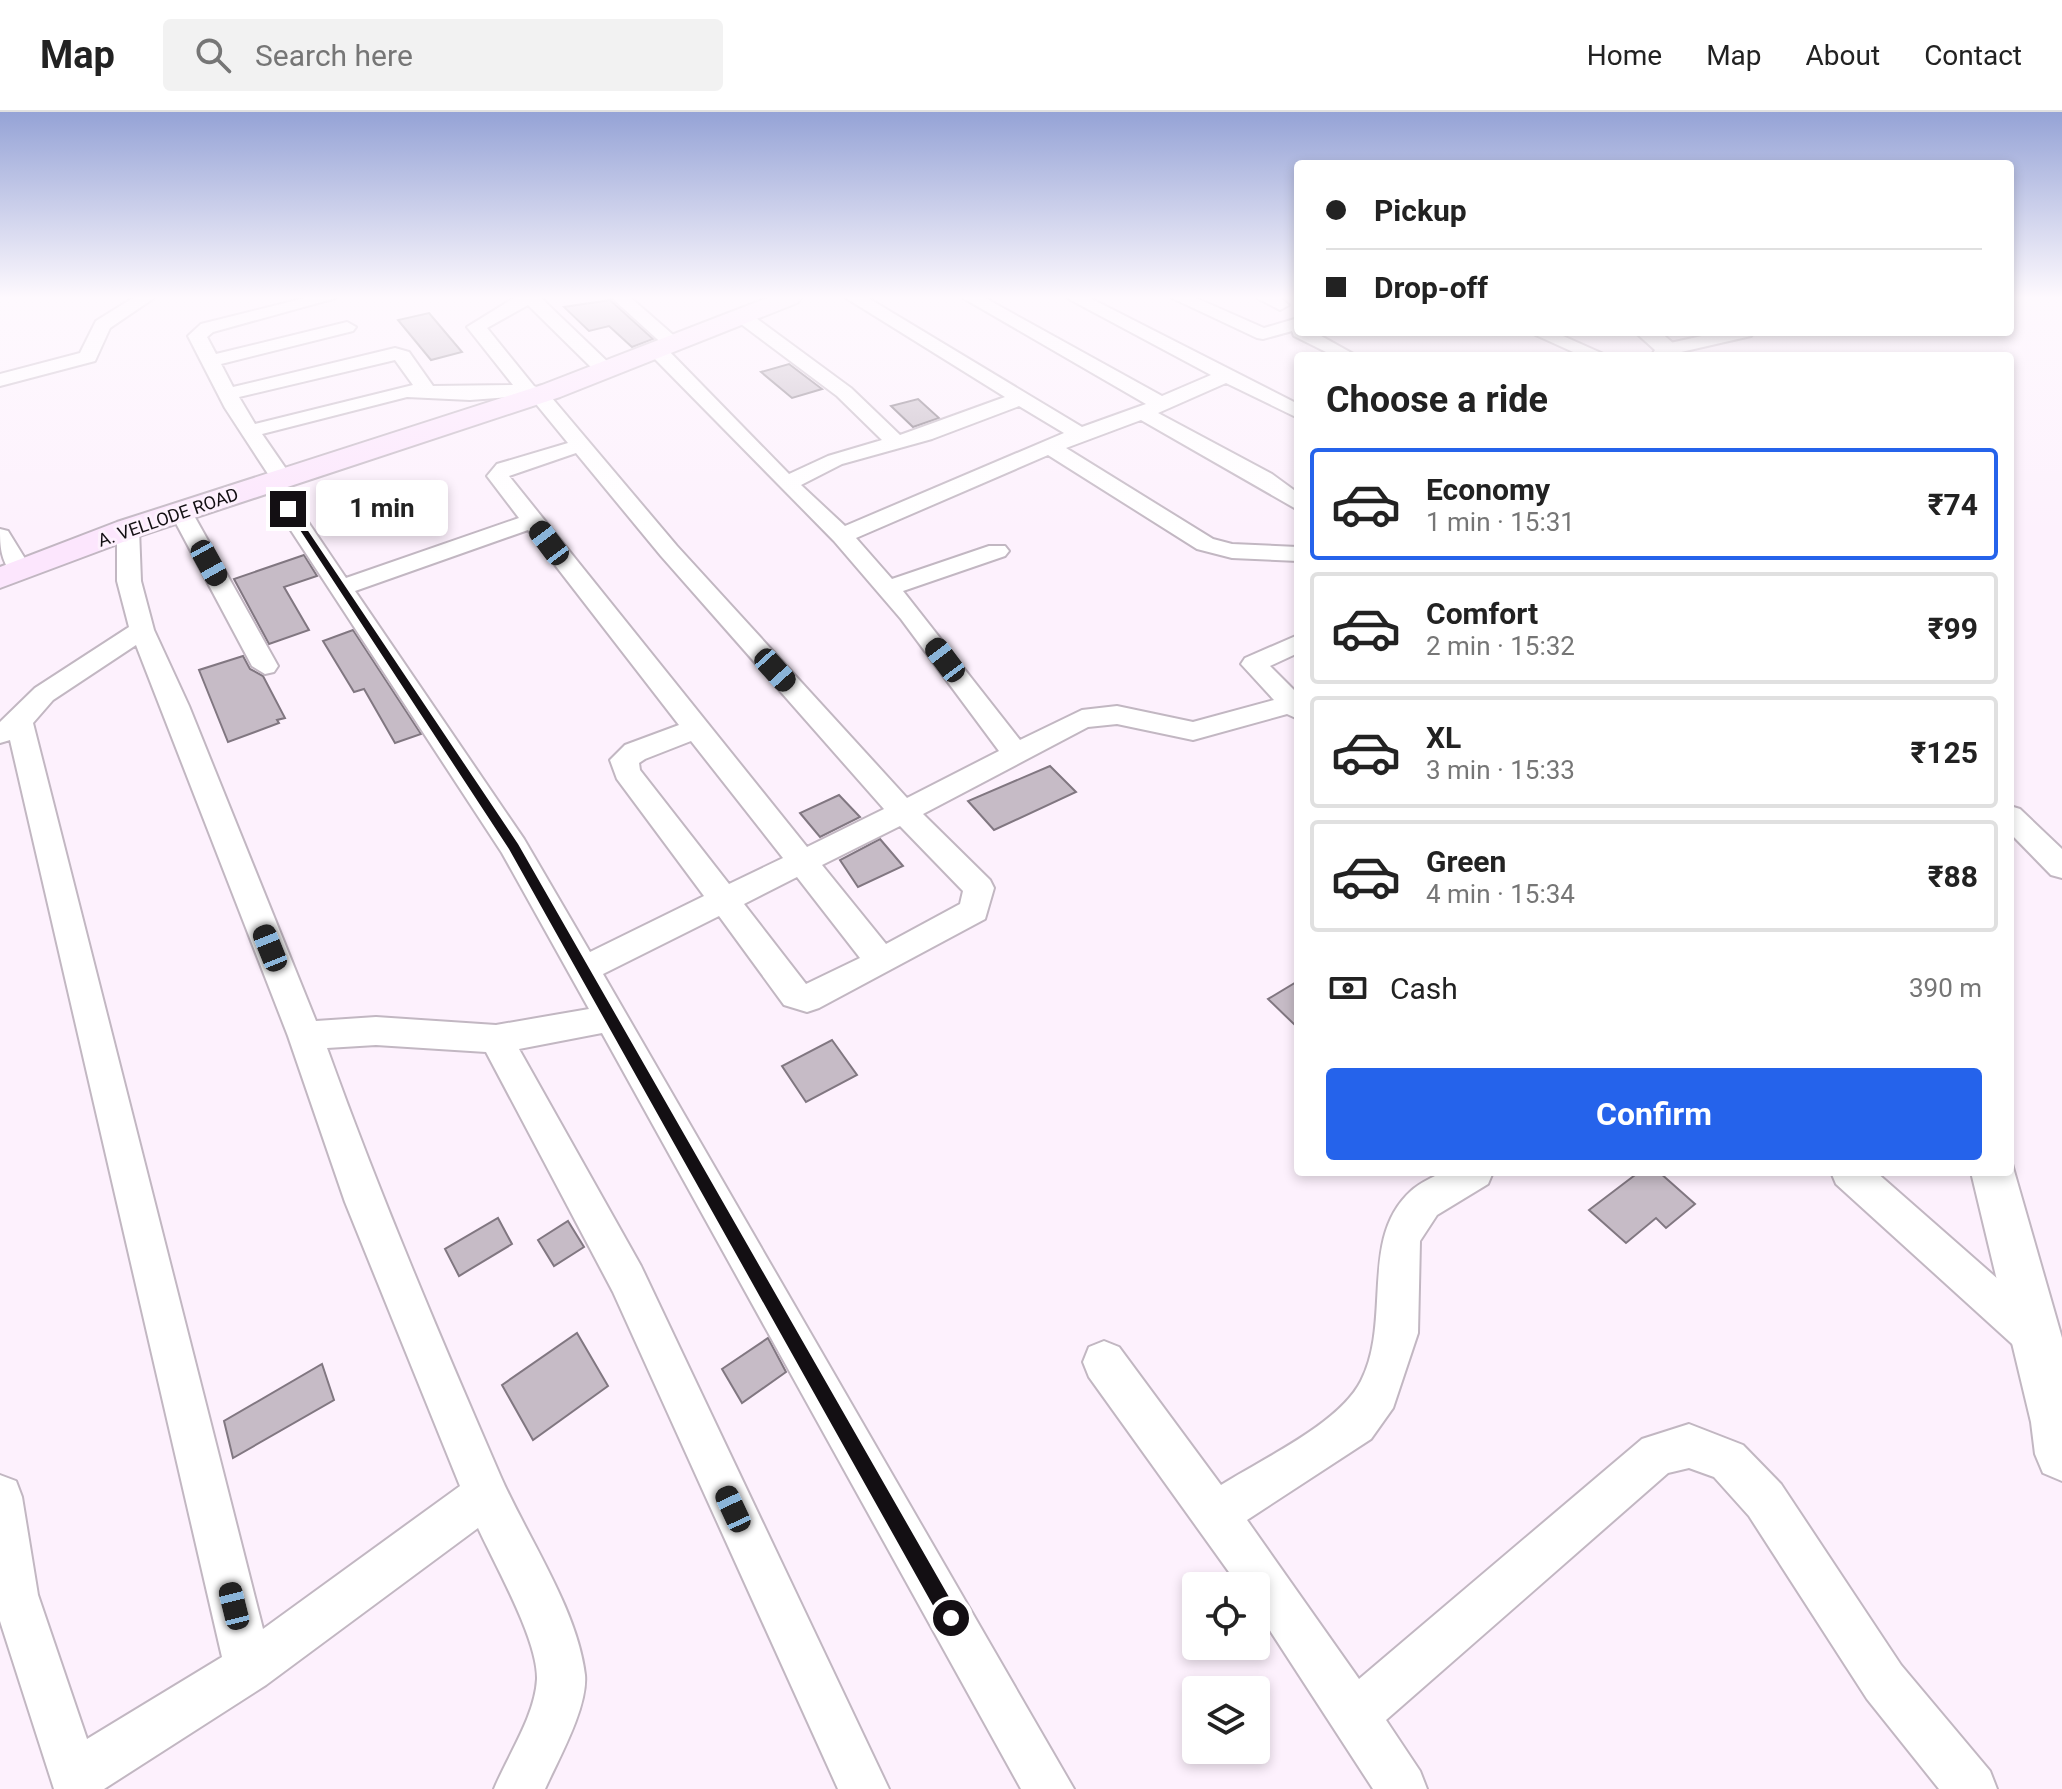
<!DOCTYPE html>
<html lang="en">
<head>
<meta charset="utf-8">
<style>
  :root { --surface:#fff; --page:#f2f2f2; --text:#222; --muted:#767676; --line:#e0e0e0; --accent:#2563eb }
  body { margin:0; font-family:Roboto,sans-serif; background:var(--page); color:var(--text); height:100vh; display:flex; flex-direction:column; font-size:30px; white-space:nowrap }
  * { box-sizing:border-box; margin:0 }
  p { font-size:26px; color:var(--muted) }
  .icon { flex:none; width:44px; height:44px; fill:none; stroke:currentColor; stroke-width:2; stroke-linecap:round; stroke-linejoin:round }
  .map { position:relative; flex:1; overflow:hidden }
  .details { position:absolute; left:1294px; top:240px; width:720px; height:824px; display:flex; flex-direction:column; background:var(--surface); border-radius:8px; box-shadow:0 4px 12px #0003 }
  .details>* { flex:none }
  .top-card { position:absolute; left:1294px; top:48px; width:720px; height:176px; border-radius:8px; box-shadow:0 4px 12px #0003; display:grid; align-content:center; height:176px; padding:0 32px; background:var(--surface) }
  .fabs { position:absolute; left:1182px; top:1460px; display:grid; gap:16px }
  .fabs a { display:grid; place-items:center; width:88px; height:88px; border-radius:8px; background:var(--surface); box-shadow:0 4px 12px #0003; font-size:40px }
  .end { position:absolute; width:36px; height:36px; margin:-18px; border:10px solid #130f13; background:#fff; box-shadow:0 0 0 4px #fff }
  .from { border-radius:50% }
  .bubble { position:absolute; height:56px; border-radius:8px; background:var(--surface); box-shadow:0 4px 12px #0003; font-size:26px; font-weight:700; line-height:56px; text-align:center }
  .car { position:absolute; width:24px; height:48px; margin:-24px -12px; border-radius:10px; box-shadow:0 0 6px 2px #0007; background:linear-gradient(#222 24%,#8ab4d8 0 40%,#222 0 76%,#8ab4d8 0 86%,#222 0) }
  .top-card b { display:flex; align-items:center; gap:28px; height:76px; font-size:30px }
  .top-card b+b { border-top:2px solid var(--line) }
  .top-card i { width:20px; height:20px; background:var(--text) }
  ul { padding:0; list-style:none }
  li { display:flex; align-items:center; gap:24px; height:112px; margin:0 16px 12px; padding:0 16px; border:4px solid var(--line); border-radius:8px }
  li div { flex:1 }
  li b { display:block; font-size:30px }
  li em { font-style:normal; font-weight:700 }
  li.current { border-color:var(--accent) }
  li>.icon { width:72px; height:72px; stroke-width:1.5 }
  h2 { padding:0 32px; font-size:36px; line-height:96px }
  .pay { display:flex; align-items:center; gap:20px; height:88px; padding:0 32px; font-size:30px }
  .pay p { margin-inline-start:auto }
  .primary-button { display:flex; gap:16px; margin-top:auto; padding:16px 32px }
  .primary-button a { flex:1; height:92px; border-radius:8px; background:var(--accent); color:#fff; font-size:32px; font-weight:700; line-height:92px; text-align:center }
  header { display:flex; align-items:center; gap:48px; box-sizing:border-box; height:112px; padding:0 40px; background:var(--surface); border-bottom:2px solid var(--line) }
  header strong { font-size:38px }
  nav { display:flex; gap:44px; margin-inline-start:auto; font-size:28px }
  .search { width:560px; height:72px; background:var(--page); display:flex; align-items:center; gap:20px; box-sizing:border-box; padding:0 28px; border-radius:8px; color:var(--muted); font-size:30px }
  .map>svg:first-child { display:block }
  .building { fill:#c6bbc6; stroke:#817781; stroke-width:2 }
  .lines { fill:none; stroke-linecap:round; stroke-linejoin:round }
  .minor-casing { stroke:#c2b7c2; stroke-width:4 }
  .tertiary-casing { stroke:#c2b7c2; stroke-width:4 }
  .secondary-casing { stroke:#c2b7c2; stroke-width:4 }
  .minor { fill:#fff; fill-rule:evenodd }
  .tertiary { fill:#fff; fill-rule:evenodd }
  .secondary { fill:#fce6fd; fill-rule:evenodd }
  .route { fill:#130f13 }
  .labels { text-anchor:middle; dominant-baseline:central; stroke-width:6; stroke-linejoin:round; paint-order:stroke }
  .far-street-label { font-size:18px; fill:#130f13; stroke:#fdf1fd }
</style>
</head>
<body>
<header>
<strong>Map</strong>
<div class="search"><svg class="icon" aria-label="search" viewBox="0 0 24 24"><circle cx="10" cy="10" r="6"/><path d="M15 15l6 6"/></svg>Search here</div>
<nav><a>Home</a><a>Map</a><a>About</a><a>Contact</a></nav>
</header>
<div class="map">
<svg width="2062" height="1677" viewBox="0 0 2062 1677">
  <rect width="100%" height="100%" fill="#fdf1fd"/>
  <!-- building -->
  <path class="building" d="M610 188 653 227 632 235 609 214 589 219 564 195Z
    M429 201 462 240 431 248 398 208Z
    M789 252 822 277 792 286 761 260Z
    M918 287 939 306 913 315 891 294Z
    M304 443 317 464 284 475 309 518 269 532 234 467Z
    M353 518 421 622 395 631 364 577 354 580 323 529Z
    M243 544 250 557 263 564 285 606 277 608 279 611 228 630 199 558Z
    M1050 654 1076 680 994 718 968 689Z
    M839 683 860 705 820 725 800 701Z
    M880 727 903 754 858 775 840 748Z
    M1298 869V916L1268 887Z
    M832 928 857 963 806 990 782 954Z
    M1639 1060H1659L1695 1092 1666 1116 1656 1106 1626 1131 1589 1098Z
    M498 1106 512 1132 459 1164 445 1137Z
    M568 1109 584 1135 554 1154 538 1128Z
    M577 1221 608 1274 533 1328 502 1273Z
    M768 1226 786 1260 742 1291 722 1257Z
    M322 1252 334 1288 233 1346 224 1309Z"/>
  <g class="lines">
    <defs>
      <path id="minor" d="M133 186H154L110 216 95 249 0 274V262L80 241 96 209Z
        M305 186H336L213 220 207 225 216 242 347 210 356 215 353 219 221 252 233 275 395 236 409 240 433 274 513 273 467 215 514 186H541L612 254V262H598L528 193 487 216 534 274 546 279 677 434 907 686 999 639 901 507 834 429 650 242V234H664L789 362 828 344 882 328 837 284 737 209V201H749L851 276 900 323 1005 285 846 186H868L1082 315 1146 292 963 186H985L1162 284 1211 263 1067 186H1090L1298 292V306L1226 271 1158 301 1272 362 1298 381V398L1141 308 1066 336 1213 427 1232 432 1298 435V449L1232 446 1197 437 1048 343 856 426 892 467 989 434H1005L1009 439 1005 444 903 479 1020 628 1082 598 1117 594 1193 610 1274 588 1241 552 1245 546 1298 523V541L1270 554 1298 582V607L1287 602 1193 628 1117 612 1088 615 923 702 990 768 994 776 985 807 819 896 807 900 784 893 719 804 603 862 1074 1677H1021L602 921 519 937 641 1154 889 1677H838L613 1180 486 940 376 933 327 936C379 1081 439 1222 500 1363 527 1425 577 1496 585 1563 588 1595 558 1648 545 1677H494C508 1643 535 1604 537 1567 538 1528 495 1453 478 1416L266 1573 104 1677H54L0 1509V1363L16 1369 22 1385 38 1483 87 1627 222 1545 10 628 0 631V610L35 576 129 515 117 469V417L120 412 128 410 139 417 141 469 154 518 189 594 316 909 376 905 496 913 589 897 502 741 260 371 270 365 225 296 188 224 201 212ZM395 248 413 273 255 312 239 285ZM525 284 532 287 568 331 497 352 487 364 519 406 346 466 283 373 293 367 262 322 407 285 470 288ZM1019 294 1064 321 845 414 801 373 842 352 932 327ZM576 341 661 444 884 697 807 735 509 364ZM528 418 679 613 625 633 610 648 617 667 704 784 590 840 524 727 355 479ZM136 533 288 924 345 1090 460 1374 263 1517 33 611 53 588ZM691 629 783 746 729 772 640 658 639 651 645 647ZM900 714 963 779 960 792 886 832 822 753ZM797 765 860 846 806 872 744 792Z
        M612 186H631L679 228V236H667Z
        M1172 186H1196L1264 216 1298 206V220H1314L1357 244H1334L1294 224 1292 219 1263 227 1257 226Z
        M1257 186H1280L1289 193 1280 198Z
        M1529 220H1554L1608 244H1582Z
        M1720 220H1754L1751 224 1668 243 1659 237 1661 233Z
        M181 393 192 400 278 554 274 560 265 562 252 554 170 400Z
        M0 417 8 419 32 458 28 463H12C1 447 0 436 0 417Z
        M2010 694 2020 697 2062 737V766L2051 763 2010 721Z
        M1442 1060H1493L1488 1072 1437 1103 1420 1129 1418 1221 1393 1296 1371 1327 1247 1408 1359 1567 1642 1327 1689 1312 1743 1333 1781 1372 1901 1553 1990 1659 1997 1677H1939L1867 1587 1749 1404 1714 1365 1689 1356 1668 1361 1386 1608 1420 1659 1427 1677H1373L1256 1497V1474H1239L1089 1265 1083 1250 1089 1235 1104 1229 1119 1235 1221 1373C1262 1347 1339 1312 1361 1269 1392 1208 1359 1126 1411 1079 1419 1071 1432 1066 1442 1060Z
        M1831 1060H1876L2049 1212 2055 1226 2049 1240 2035 1246 2021 1240 1836 1072Z"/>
      <path id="tertiary" d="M1635 220H1660L1680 237 1675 244H1651L1655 238Z
        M2010 1045 2062 1226V1369L2043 1361 2035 1342 2031 1310 1971 1060H2010Z"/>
      <path id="secondary" d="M767 186H801L797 191 560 285 139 424 0 476V455L117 410 542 273Z"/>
    </defs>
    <!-- minor casing -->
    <use href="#minor" class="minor-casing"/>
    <!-- tertiary casing -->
    <use href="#tertiary" class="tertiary-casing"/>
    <!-- secondary casing -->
    <use href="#secondary" class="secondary-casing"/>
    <!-- minor -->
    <use href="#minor" class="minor"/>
    <!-- tertiary -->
    <use href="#tertiary" class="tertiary"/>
    <!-- secondary -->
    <use href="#secondary" class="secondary"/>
  </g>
  <!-- sky -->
  <linearGradient id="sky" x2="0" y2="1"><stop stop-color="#95a3d6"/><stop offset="0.44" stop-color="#fef9fe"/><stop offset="1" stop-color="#fef9fe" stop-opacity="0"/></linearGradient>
  <rect width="2062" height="421" fill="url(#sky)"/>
  <!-- route -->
  <path class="route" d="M285 395H292L518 732 957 1499V1513H944L509 737Z"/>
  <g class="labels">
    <!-- far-street labels -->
    <g class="far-street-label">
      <text transform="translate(168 405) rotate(-19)">A. VELLODE ROAD</text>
    </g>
  </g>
</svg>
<div class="fabs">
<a><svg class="icon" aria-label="locate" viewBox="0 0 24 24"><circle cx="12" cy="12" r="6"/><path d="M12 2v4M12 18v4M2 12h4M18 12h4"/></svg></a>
<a><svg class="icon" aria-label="layers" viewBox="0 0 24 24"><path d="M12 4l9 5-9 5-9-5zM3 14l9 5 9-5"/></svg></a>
</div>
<i class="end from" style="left:951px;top:1506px"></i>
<i class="end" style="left:288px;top:397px"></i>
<div class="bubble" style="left:316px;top:368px;width:132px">1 min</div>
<i class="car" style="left:549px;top:431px;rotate:323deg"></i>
<i class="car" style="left:209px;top:451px;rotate:151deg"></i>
<i class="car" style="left:945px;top:548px;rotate:323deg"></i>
<i class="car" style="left:775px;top:558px;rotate:138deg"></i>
<i class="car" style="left:270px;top:836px;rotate:338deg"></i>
<i class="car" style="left:733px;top:1397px;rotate:335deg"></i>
<i class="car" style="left:234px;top:1494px;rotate:346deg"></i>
<div class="top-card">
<b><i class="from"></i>Pickup</b>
<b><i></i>Drop-off</b>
</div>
<section class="details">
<h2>Choose a ride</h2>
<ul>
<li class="current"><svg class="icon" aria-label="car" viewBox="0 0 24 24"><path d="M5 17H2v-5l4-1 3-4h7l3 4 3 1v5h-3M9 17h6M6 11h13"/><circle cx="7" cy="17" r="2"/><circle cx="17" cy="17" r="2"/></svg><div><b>Economy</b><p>1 min · 15:31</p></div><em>₹74</em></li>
<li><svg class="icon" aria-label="car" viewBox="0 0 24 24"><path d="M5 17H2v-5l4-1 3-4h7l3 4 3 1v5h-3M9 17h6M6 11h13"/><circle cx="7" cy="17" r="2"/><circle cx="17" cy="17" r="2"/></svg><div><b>Comfort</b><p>2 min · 15:32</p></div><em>₹99</em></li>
<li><svg class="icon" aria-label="car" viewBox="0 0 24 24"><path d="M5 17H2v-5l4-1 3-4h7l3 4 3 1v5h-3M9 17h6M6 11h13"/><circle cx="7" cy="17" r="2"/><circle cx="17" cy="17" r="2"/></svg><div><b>XL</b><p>3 min · 15:33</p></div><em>₹125</em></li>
<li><svg class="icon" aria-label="car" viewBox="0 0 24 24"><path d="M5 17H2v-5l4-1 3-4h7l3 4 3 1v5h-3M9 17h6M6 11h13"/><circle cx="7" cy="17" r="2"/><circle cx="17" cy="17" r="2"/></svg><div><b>Green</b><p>4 min · 15:34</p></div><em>₹88</em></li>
</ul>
<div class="pay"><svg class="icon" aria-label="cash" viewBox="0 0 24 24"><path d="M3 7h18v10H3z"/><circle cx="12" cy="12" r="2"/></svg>Cash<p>390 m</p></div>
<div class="primary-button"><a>Confirm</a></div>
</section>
</div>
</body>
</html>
